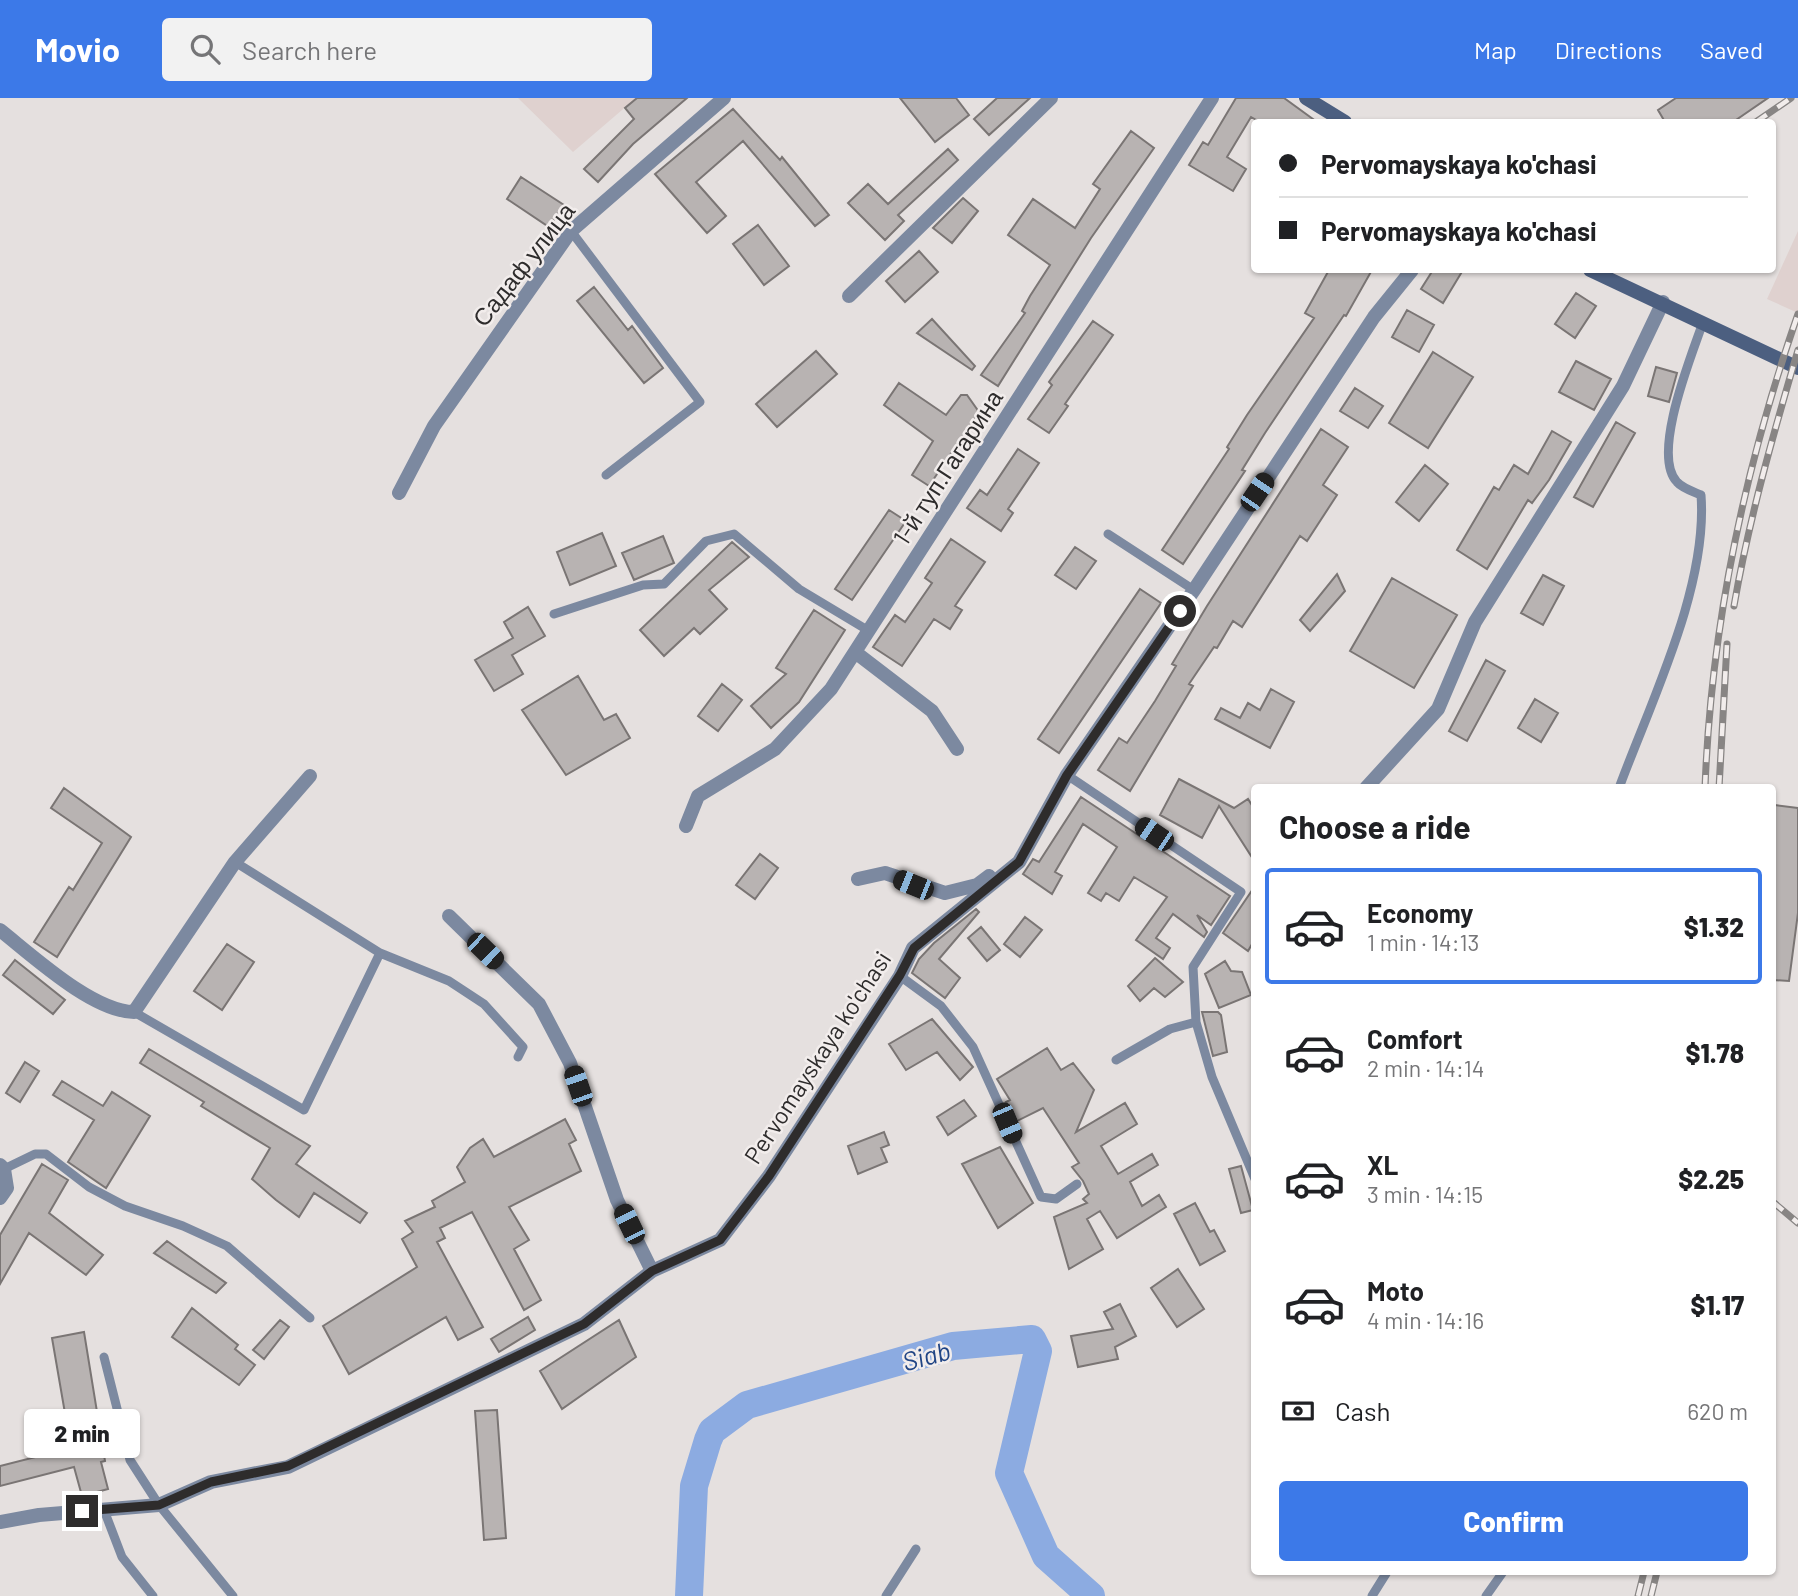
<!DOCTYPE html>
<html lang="en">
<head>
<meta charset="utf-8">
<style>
  :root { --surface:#fff; --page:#f2f2f2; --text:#202124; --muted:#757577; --line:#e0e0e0; --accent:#3c79e8 }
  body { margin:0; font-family:Barlow,sans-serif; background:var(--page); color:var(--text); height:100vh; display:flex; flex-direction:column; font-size:26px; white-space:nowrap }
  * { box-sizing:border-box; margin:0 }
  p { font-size:23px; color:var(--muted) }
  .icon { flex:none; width:38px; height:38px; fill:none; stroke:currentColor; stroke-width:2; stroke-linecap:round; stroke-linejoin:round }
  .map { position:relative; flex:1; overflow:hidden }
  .sheet { position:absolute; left:1251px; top:686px; width:525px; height:791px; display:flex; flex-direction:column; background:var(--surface); border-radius:7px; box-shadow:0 2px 5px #0004 }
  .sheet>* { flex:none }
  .hud { position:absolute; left:1251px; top:21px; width:525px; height:154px; border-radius:7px; box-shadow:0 2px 5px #0004; display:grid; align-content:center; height:154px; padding:0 28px; background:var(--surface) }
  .end { position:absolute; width:32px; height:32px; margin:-16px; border:9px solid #2e2c2c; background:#fff; box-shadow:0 0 0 4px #fff }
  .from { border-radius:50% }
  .bubble { position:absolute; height:49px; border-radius:7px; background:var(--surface); box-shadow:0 2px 5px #0004; font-size:23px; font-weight:800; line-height:49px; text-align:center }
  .car { position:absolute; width:21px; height:42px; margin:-21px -10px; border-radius:9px; box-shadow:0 0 5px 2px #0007; background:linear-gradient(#222 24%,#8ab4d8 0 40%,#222 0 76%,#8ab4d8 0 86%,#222 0) }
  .hud b { display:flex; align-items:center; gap:24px; height:66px; font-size:26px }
  .hud b+b { border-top:2px solid var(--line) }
  .hud i { width:18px; height:18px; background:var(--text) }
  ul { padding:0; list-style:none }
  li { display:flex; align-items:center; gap:21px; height:116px; margin:0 14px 10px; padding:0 14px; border:4px solid transparent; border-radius:7px }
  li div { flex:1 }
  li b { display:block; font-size:26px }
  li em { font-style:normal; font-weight:800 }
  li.selected { border-color:var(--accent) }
  li>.icon { width:63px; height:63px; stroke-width:1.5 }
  h2 { padding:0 28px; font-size:32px; line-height:84px }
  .pay { display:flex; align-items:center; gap:18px; height:77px; padding:0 28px; font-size:26px }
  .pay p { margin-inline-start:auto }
  .primary-button { display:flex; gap:14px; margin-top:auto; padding:14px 28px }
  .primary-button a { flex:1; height:80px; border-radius:7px; background:var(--accent); color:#fff; font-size:28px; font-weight:800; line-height:80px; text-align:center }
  header { display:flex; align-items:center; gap:42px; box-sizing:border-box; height:98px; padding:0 35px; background:var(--accent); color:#fff }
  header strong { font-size:33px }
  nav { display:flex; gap:38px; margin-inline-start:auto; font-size:24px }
  .search { width:490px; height:63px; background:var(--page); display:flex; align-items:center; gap:18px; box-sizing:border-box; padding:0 24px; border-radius:7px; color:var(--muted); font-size:26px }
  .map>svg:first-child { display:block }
  .built { fill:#dfd1cf }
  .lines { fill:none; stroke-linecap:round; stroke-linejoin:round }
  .river { stroke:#8cabe1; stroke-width:28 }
  .building { fill:#b8b3b2; stroke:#7a7574; stroke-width:2 }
  .lane { stroke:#7c89a0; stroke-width:9 }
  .street { stroke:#7c89a0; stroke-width:14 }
  .secondary { stroke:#4c5f80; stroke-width:14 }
  .rail-casing { stroke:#888584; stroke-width:7 }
  .rail { stroke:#f2edec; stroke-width:4.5; stroke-dasharray:13; stroke-linecap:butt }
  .route { stroke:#2e2c2c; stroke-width:9 }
  .labels { text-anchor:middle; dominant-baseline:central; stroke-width:5; stroke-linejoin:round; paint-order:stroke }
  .street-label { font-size:24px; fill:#2e2c2c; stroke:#f2edec }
  .water-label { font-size:26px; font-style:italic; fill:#214585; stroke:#f2edec }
</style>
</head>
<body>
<header>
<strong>Movio</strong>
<div class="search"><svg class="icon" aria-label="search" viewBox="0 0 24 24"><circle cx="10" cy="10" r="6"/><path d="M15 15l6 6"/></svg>Search here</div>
<nav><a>Map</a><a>Directions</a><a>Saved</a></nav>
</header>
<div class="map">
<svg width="1798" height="1498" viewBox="0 0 1798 1498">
  <rect width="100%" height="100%" fill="#e5e0df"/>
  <!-- built -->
  <path class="built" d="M518 0H636L573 54Z
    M1798 133V215L1767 201Z"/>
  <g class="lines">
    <!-- river -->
    <path class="river" d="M689 1498 694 1388 708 1342 712 1333 747 1307 953 1248 1032 1241 1038 1253 1009 1375 1046 1458 1091 1498"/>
  </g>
  <!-- building -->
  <path class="building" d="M637 0H687L633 46 598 84 584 71 634 21 625 10Z
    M900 0H956L969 17 935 44Z
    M997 0H1030L989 37 974 21Z
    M1236 0H1284L1317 24H1260L1251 19 1227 59 1246 71 1233 93 1189 67 1203 44 1208 47Z
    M1676 0H1768L1733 24H1665L1658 12Z
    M733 11 780 62 782 59 829 117 815 128 743 43 696 84 726 118 707 135 655 76Z
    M1131 33 1154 50 1091 140 998 288 981 277 1025 215 1022 213 1030 198 1050 167 1008 137 1033 101 1075 130 1100 91 1093 86Z
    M948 51 958 62 898 117 904 123 885 142 848 105 868 86 888 106Z
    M521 79 564 107 549 129 507 101Z
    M963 100 978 113 952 145 933 130Z
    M758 127 789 168 764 187 733 146Z
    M919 153 938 174 905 204 886 183Z
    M1329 172H1372L1346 218 1344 217 1265 335 1242 372 1245 373 1183 466 1162 452 1229 351 1227 349 1247 317 1314 220 1305 215Z
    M1433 172H1463L1443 205 1421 191Z
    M594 189 628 232 632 228 663 270 644 285 577 203Z
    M1576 195 1596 208 1575 240 1555 226Z
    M1407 212 1434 227 1419 254 1392 239Z
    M932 221 975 268 972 272 917 235Z
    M1093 223 1113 237 1065 306 1068 308 1049 335 1028 321 1052 287 1049 284Z
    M816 253 837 276 777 329 756 306Z
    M1433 254 1473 279 1428 350 1389 325Z
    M1576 263 1611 281 1594 312 1559 294Z
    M1656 269 1677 275 1669 304 1648 298Z
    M899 285 946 317 961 297H967L979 314 929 388 912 377 933 343 884 307Z
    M1355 290 1383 308 1368 330 1340 313Z
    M1616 324 1635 335 1593 409 1574 399Z
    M1321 331 1348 349 1323 387 1337 397 1307 443 1300 438 1242 529 1233 523 1217 550 1214 549 1189 586 1193 588 1130 693 1098 672 1119 640 1127 645 1155 603 1176 568 1172 566 1207 508Z
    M1552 333 1571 344 1549 382 1532 405 1528 402 1487 471 1457 452 1494 389 1499 392 1514 367 1528 376Z
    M1018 351 1039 365 1008 411 1013 415 1001 433 967 410 980 392 987 397Z
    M1425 367 1448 386 1419 423 1396 404Z
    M889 412 906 423 852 502 835 491Z
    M602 435 616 468 570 487 557 454Z
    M663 438 674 465 634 482 622 455Z
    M951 441 985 464 955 508 962 512 950 531 934 521 902 568 873 549 895 517 905 524 932 485 925 480Z
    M732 444 749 459 709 492 727 511 700 536 694 530 664 558 640 532Z
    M1075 449 1096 463 1076 491 1055 477Z
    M1337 476 1345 493 1310 533 1300 522Z
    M1543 477 1564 488 1543 527 1521 515Z
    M1392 480 1457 517 1414 590 1350 553Z
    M1140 491 1161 505 1059 655 1038 641Z
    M528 509 545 538 512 557 523 576 494 593 475 562 513 540 504 524Z
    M814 512 845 532 799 604 771 630 751 608 786 576 776 570Z
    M1486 562 1505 573 1467 643 1449 633Z
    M578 578 604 622 616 616 630 640 566 677 522 612Z
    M722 586 742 602 718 633 698 618Z
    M1271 591 1294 604 1270 650 1215 621 1221 610 1240 620 1248 605 1260 612Z
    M1535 601 1558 615 1541 644 1518 630Z
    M1179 681 1234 710 1248 701 1255 712V764L1219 708 1202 740 1160 717Z
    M64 690 131 739 57 859 34 844 69 789 73 792 102 745 51 710Z
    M1081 699 1230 798 1211 827 1197 817 1207 834 1204 839 1173 816 1156 840 1170 850 1163 861 1136 842 1167 799 1134 779 1119 803 1106 795 1101 803 1088 795 1117 749 1083 726 1055 774 1062 778 1052 796 1023 776 1033 761 1039 764Z
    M1775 707 1798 710V815L1789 883 1773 882Z
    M760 756 778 770 755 801 736 787Z
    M1255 788V841L1248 853 1223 835Z
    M976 811 979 814 939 861 960 880 945 900 912 875 919 861 934 845Z
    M1025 819 1042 832 1020 859 1004 846Z
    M981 829 1000 852 987 863 968 840Z
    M227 846 254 864 222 912 194 893Z
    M1155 860 1183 884 1165 899 1154 890 1140 903 1128 888Z
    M15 862 65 902 53 916 3 877Z
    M1225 863 1231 873 1242 874 1251 897 1219 910 1205 876Z
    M1202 914H1218L1221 917 1227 954 1213 958Z
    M932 921 973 969 960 982 937 954 906 972 889 946Z
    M1047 950 1061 972 1073 965 1094 992 1076 1034 1125 1005 1137 1026 1101 1048 1118 1076 1152 1056 1158 1067 1130 1084 1142 1108 1159 1097 1166 1109 1117 1140 1100 1113 1087 1121 1103 1151 1069 1171 1054 1119 1087 1105 1083 1101 1089 1096 1083 1083 1072 1069 1079 1065 1043 1010 1015 1024 1006 1004 1010 1002 997 981Z
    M149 951 310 1048 296 1066 367 1115 360 1125 314 1095 299 1119 276 1102 252 1081 270 1050 201 1008 204 1004 140 965Z
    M25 964 39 973 20 1004 6 995Z
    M62 983 103 1008 112 994 150 1018 106 1090 68 1064 94 1022 53 997Z
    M964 1002 976 1018 948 1037 937 1019Z
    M565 1021 576 1042 569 1046 581 1073 509 1109 529 1142 514 1151 541 1202 524 1212 472 1114 440 1130 445 1140 437 1144 483 1229 458 1242 446 1219 349 1276 323 1228 417 1169 402 1141 413 1134 405 1123 435 1109 432 1103 465 1084 457 1069 470 1050 483 1041 494 1059Z
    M884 1034 889 1047 881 1050 887 1064 858 1076 848 1048Z
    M1000 1049 1033 1105 998 1130 962 1066Z
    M42 1066 68 1082 49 1115 103 1157 86 1177 29 1135 0 1186V1137Z
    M1241 1068 1253 1112 1241 1115 1229 1071Z
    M1195 1105 1210 1134 1214 1132 1225 1153 1200 1167 1174 1116Z
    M167 1143 226 1185 216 1195 154 1155Z
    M1178 1171 1204 1211 1177 1229 1151 1190Z
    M1120 1206 1136 1238 1115 1249 1118 1261 1078 1269 1071 1238 1113 1231 1104 1214Z
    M192 1210 238 1247 235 1251 255 1267 239 1287 172 1239Z
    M528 1219 535 1232 499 1254 491 1241Z
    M280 1222 289 1229 264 1261 253 1252Z
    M619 1222 636 1259 562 1311 540 1273Z
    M84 1234 105 1363 101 1364 108 1391 82 1398 74 1369 0 1388V1368L71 1350 52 1240Z
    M497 1312 506 1440 484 1442 475 1313Z"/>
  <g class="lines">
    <!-- lane -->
    <path class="lane" d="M571 133 700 304 606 377
      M1108 436 1194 492
      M554 516 643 487 664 486 706 443 734 436 799 491 869 533
      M1067 677 1241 794 1193 869 1196 924 1212 979 1255 1081
      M1619 690C1651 603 1708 489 1701 397 1694 394 1682 390 1677 384 1651 357 1691 259 1702 227
      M235 764 380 855
      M900 878 941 908 973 949 1041 1099 1056 1101 1077 1086
      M134 914 304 1012 380 855 449 883 484 906 523 949 518 959
      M1116 962 1170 931 1196 924
      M4 1071 35 1056H46L89 1089 125 1108 183 1128 227 1148 310 1220
      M104 1259 130 1362 159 1407 233 1498
      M104 1412 122 1459 153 1498
      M886 1498 916 1451
      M1372 1498 1387 1474
      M1486 1498 1503 1474"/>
    <!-- street -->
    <path class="street" d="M849 198 1051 0
      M399 395 434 328 571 133 724 0
      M855 554 932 613 957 651
      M1366 690 1438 611 1475 524 1623 288 1663 204
      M686 728 698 698 775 651 831 591 1212 0
      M858 781 885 775 945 795 977 787 989 778
      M449 818 539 906 570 965 617 1102 652 1173
      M0 832C33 858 92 913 134 914L235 764 310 678
      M0 1067 4 1071 7 1090 0 1100
      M0 1424 39 1417 159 1407 211 1384 288 1369 584 1226 652 1173 720 1142 769 1078 900 878 913 850 1019 764 1067 677 1194 492 1374 219 1412 172"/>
    <!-- secondary -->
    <path class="secondary" d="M1306 0 1345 24
      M1590 172 1798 270"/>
    <defs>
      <path id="rail" d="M1756 24 1791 0
        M1734 508C1749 421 1773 337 1798 252
        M1705 690C1711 528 1745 368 1798 216
        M1719 690 1727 546
        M1773 1104 1798 1125
        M1638 1498 1644 1474
        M1651 1498 1657 1474"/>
    </defs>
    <!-- rail casing -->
    <use href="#rail" class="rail-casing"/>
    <!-- rail -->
    <use href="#rail" class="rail"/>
  </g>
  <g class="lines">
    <!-- route -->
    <path class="route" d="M82 1413 159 1407 211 1384 288 1368 584 1226 652 1173 720 1142 769 1078 900 877 914 850 1019 764 1067 677 1180 513"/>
  </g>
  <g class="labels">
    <!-- street labels -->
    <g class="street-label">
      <text transform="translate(523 166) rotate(-52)">Садаф улица</text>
      <text transform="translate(947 369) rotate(-57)">1-й туп.Гагарина</text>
      <text transform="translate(817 959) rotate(-57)">Pervomayskaya ko'chasi</text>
    </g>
    <!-- water labels -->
    <g class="water-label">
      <text transform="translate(926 1257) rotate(-15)">Siab</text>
    </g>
  </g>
</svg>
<i class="end from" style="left:1180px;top:513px"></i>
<i class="end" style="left:82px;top:1413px"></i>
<div class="bubble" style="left:24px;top:1311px;width:116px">2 min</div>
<i class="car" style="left:1257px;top:394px;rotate:34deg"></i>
<i class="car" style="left:1154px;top:736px;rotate:304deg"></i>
<i class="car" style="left:913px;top:787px;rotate:292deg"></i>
<i class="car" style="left:485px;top:853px;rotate:134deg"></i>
<i class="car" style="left:578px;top:988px;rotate:341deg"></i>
<i class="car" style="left:1007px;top:1025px;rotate:157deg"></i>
<i class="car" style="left:629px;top:1126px;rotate:334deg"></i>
<div class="hud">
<b><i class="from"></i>Pervomayskaya ko'chasi</b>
<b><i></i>Pervomayskaya ko'chasi</b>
</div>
<section class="sheet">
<h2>Choose a ride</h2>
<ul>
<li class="selected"><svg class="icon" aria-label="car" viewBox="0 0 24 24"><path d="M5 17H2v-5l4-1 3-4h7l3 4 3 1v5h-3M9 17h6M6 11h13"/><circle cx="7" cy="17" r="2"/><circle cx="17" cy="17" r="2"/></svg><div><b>Economy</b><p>1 min · 14:13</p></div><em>$1.32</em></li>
<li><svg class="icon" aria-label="car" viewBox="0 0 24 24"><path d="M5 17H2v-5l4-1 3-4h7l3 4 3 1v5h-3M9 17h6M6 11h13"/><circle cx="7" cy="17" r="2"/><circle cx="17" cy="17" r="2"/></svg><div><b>Comfort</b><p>2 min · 14:14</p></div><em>$1.78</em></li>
<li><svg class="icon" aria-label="car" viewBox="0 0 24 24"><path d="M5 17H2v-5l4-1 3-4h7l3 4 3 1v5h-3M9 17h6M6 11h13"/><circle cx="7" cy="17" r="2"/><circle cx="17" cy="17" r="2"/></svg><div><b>XL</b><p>3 min · 14:15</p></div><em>$2.25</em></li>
<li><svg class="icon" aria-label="car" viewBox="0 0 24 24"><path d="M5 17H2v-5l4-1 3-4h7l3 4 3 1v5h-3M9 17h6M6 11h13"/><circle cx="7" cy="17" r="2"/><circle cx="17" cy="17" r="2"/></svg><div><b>Moto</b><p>4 min · 14:16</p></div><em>$1.17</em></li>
</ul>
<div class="pay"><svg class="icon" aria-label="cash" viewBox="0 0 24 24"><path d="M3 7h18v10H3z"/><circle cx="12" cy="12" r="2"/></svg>Cash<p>620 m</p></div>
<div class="primary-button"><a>Confirm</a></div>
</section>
</div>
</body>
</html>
